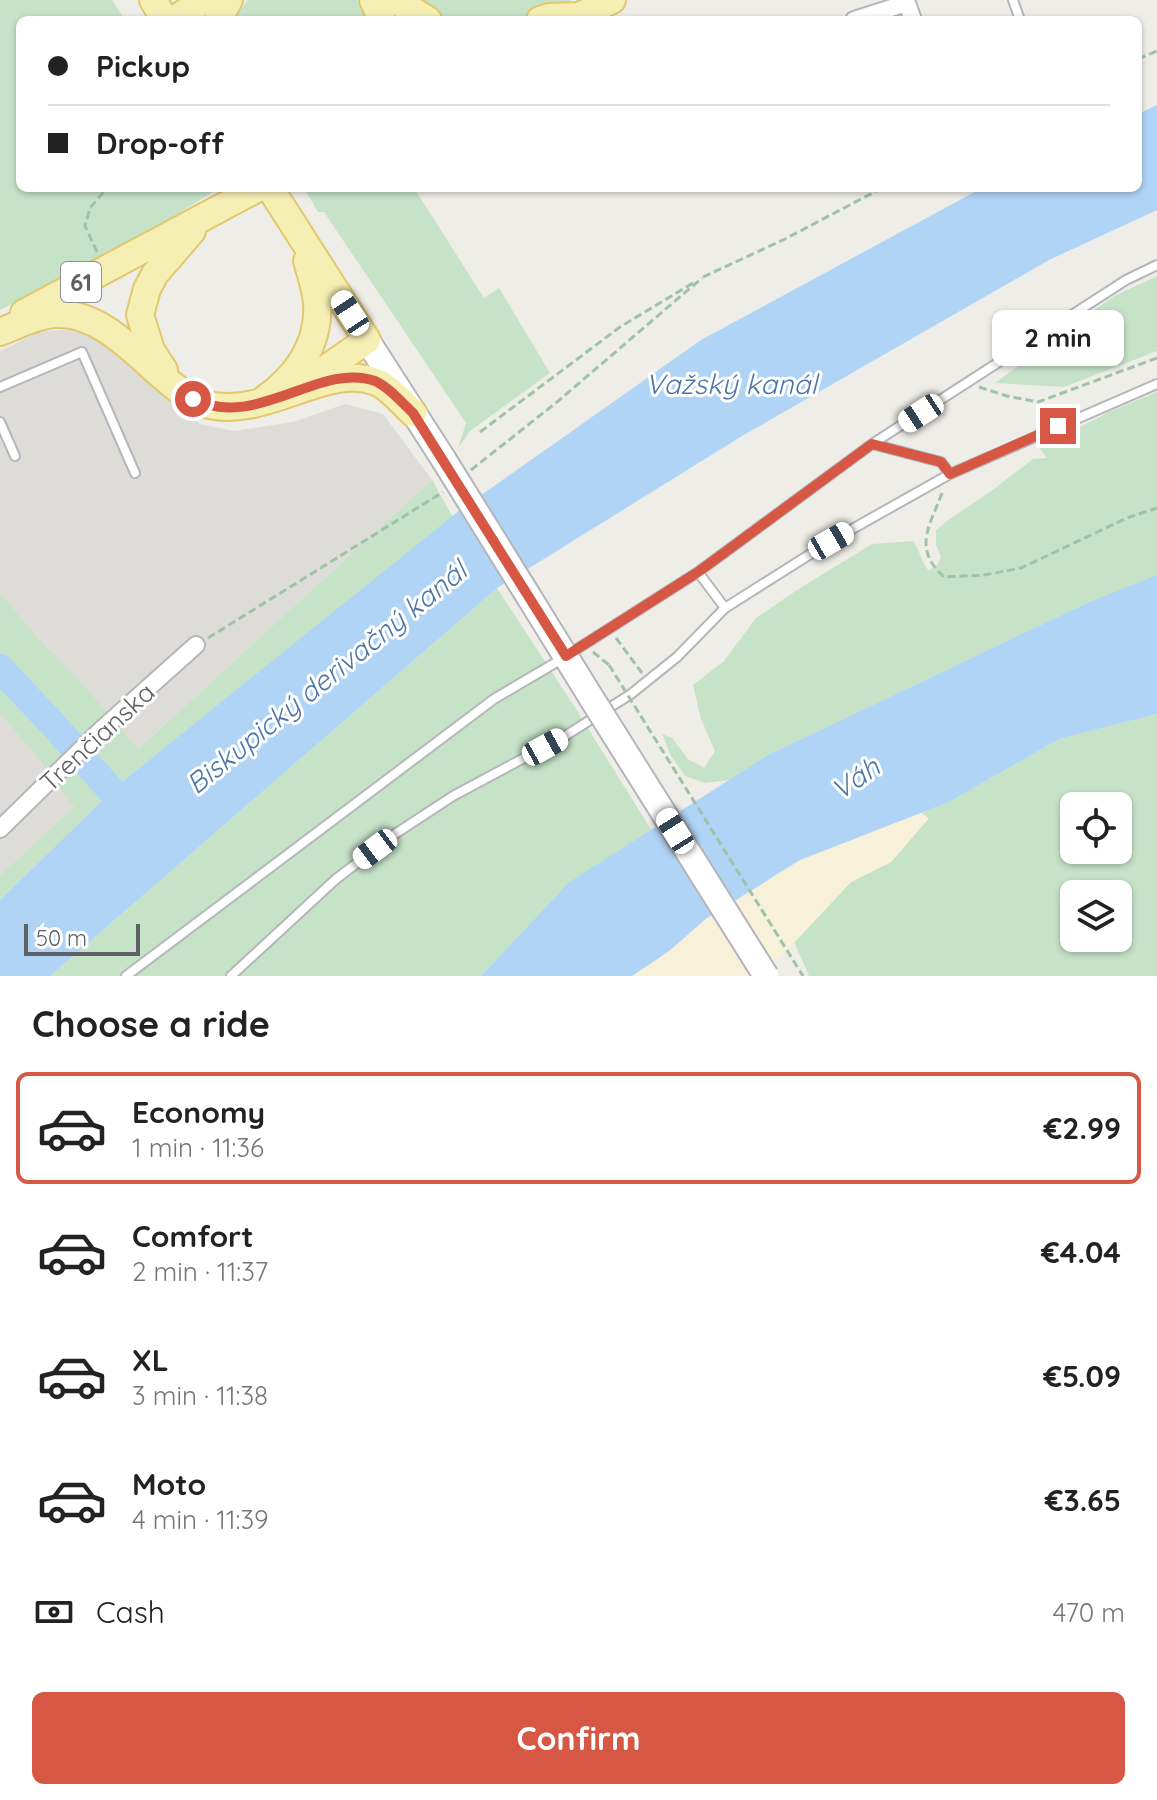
<!DOCTYPE html>
<html lang="en">
<head>
<meta charset="utf-8">
<style>
  :root { --surface:#fff; --page:#f2f2f2; --text:#222; --muted:#767676; --line:#e0e0e0; --accent:#d75745 }
  body { margin:0; font-family:Quicksand,sans-serif; background:var(--page); color:var(--text); height:100vh; display:flex; flex-direction:column; font-size:30px; white-space:nowrap }
  * { box-sizing:border-box; margin:0 }
  p { font-size:26px; color:var(--muted) }
  .icon { flex:none; width:44px; height:44px; fill:none; stroke:currentColor; stroke-width:2; stroke-linecap:round; stroke-linejoin:round }
  .map { position:relative; height:976px; overflow:hidden }
  .panel { display:flex; flex-direction:column; background:var(--surface); flex:1 }
  .panel>* { flex:none }
  .hud { position:absolute; left:16px; top:16px; width:1126px; height:176px; border-radius:12px; box-shadow:0 2px 6px #0004; display:grid; align-content:center; height:176px; padding:0 32px; background:var(--surface) }
  .controls { position:absolute; left:1060px; top:792px; display:grid; gap:16px }
  .controls a { display:grid; place-items:center; width:72px; height:72px; border-radius:12px; background:var(--surface); box-shadow:0 2px 6px #0004; font-size:40px }
  .scale { position:absolute; left:24px; bottom:20px; width:116px; box-sizing:border-box; padding-left:8px; border:4px solid #5e6165; border-top:0; font-size:22px; line-height:28px; white-space:nowrap; color:#5e6165; -webkit-text-stroke:6px #fff; paint-order:stroke }
  .end { position:absolute; width:36px; height:36px; margin:-18px; border:10px solid #d75745; background:#fff; box-shadow:0 0 0 4px #fff }
  .from { border-radius:50% }
  .bubble { position:absolute; height:56px; border-radius:12px; background:var(--surface); box-shadow:0 2px 6px #0004; font-size:26px; font-weight:700; line-height:56px; text-align:center }
  .car { position:absolute; width:24px; height:48px; margin:-24px -12px; border-radius:10px; box-shadow:0 0 6px 2px #0007; background:linear-gradient(#fff 24%,#345 0 40%,#fff 0 76%,#345 0 86%,#fff 0) }
  .hud b { display:flex; align-items:center; gap:28px; height:76px; font-size:30px }
  .hud b+b { border-top:2px solid var(--line) }
  .hud i { width:20px; height:20px; background:var(--text) }
  ul { padding:0; list-style:none }
  li { display:flex; align-items:center; gap:24px; height:112px; margin:0 16px 12px; padding:0 16px; border:4px solid transparent; border-radius:12px }
  li div { flex:1 }
  li b { display:block; font-size:30px }
  li em { font-style:normal; font-weight:700 }
  li.on { border-color:var(--accent) }
  li>.icon { width:72px; height:72px; stroke-width:1.5 }
  h2 { padding:0 32px; font-size:36px; line-height:96px }
  .pay { display:flex; align-items:center; gap:20px; height:88px; padding:0 32px; font-size:30px }
  .pay p { margin-inline-start:auto }
  .primary-button { display:flex; gap:16px; margin-top:auto; padding:16px 32px }
  .primary-button a { flex:1; height:92px; border-radius:12px; background:var(--accent); color:#fff; font-size:32px; font-weight:700; line-height:92px; text-align:center }
  .map>svg:first-child { display:block }
  .industrial { fill:#dedcd9 }
  .green { fill:#c6e3c8; fill-rule:evenodd }
  .sand { fill:#f7f1da }
  .water { fill:#afd4f6 }
  .lines { fill:none; stroke-linecap:round; stroke-linejoin:round }
  .river { stroke:#afd4f6; stroke-width:28 }
  .lane-casing { stroke:#b4b6ba; stroke-width:12 }
  .street-casing { stroke:#b4b6ba; stroke-width:20 }
  .secondary-casing { stroke:#b3b5ba; stroke-width:28 }
  .primary-casing { stroke:#e2c76c; stroke-width:30 }
  .path { stroke:#9fc2aa; stroke-width:3; stroke-dasharray:8 4; stroke-linecap:butt }
  .lane { stroke:#fff; stroke-width:8 }
  .street { stroke:#fff; stroke-width:16 }
  .secondary { stroke:#fff; stroke-width:24 }
  .primary { stroke:#f6efb4; stroke-width:26 }
  .secondary-bridge-casing { stroke:#b3b5ba; stroke-width:28; stroke-linecap:butt }
  .path-bridge { stroke:#9fc2aa; stroke-width:3; stroke-dasharray:8 4; stroke-linecap:butt }
  .secondary-bridge { stroke:#fff; stroke-width:24 }
  .route { stroke:#d75745; stroke-width:10 }
  .labels { text-anchor:middle; dominant-baseline:central; stroke-width:6; stroke-linejoin:round; paint-order:stroke }
  .shield { fill:#fff; stroke:#8e9093; stroke-width:2 }
  .shield-label { font-size:24px; font-weight:bold; fill:#5e6165 }
  .street-label { font-size:26px; fill:#5e6165; stroke:#fff }
  .water-label { font-size:28px; font-style:italic; fill:#4d75a6; stroke:#fff }
</style>
</head>
<body>
<div class="map">
<svg width="1157" height="976" viewBox="0 0 1157 976">
  <rect width="100%" height="100%" fill="#efede7"/>
  <!-- industrial -->
  <path class="industrial" d="M92 329 131 359 200 424 234 431 293 422 345 404 383 414 432 480 0 875V351L41 331Z"/>
  <!-- green -->
  <path class="green" d="M0 0H112L125 20H20V188H219L141 237 0 310Z
    M248 0H357L369 20H234Z
    M404 0H571L527 20H435Z
    M304 188H414L484 298 499 288 550 373 470 431 458 448 466 423 324 212H318Z
    M1157 276V351L1064 387 995 383 1114 296Z
    M1157 392V575L1089 602 768 755 730 780 705 783 685 776 671 756 662 734 672 738 688 759 704 768 715 751 701 719 693 685 724 661 756 618 797 590 872 544 913 541C920 550 921 562 929 571L938 564 941 557 936 545V530L947 521 991 491 1033 459 1047 458 1039 448 1109 412Z
    M432 480 453 517 118 785 0 900V875L74 807 40 760 0 713V593L36 636 81 682 138 749Z
    M497 588 576 709 652 831 568 883 481 976H50Z
    M1157 714V976H809L794 942 851 882 891 862 928 819 921 813 949 802 1059 739ZM1074 806H1118V850H1074ZM1074 894H1118V938H1074Z"/>
  <!-- sand -->
  <path class="sand" d="M921 813 929 818 891 862 851 882 763 976H632L669 951 707 918 800 860Z"/>
  <!-- water -->
  <path class="water" d="M1157 105V210L1049 260 742 436 497 588 50 976H0V900L118 785 460 510 701 340 982 188H1138V114Z
    M1157 575V714L1059 739 949 802 800 860 707 918 669 951 632 976H481L568 883 768 755 1089 602Z"/>
  <g class="lines">
    <!-- river -->
    <path class="river" d="M0 668 60 732 136 819"/>
    <defs>
      <path id="lane" d="M1013 0 1020 20
        M0 387 82 352 135 473
        M0 422 15 456
        M872 444 941 462 950 474
        M698 572 725 608
        M126 976 494 699 555 663 698 572 872 444 1126 280 1157 265
        M231 976 336 879 395 834 453 796 565 736 631 694 677 657 725 608 831 541 950 474 1157 384"/>
      <path id="street" d="M854 20 907 3 913 20
        M0 829 101 730 196 645"/>
      <path id="secondary" d="M367 340 444 460
        M529 597 592 699"/>
      <path id="primary" d="M153 0 165 20
        M373 0 382 20
        M395 0 428 20
        M173 20 205 0
        M218 20 229 0
        M540 20 549 17 580 16
        M571 20 612 0
        M270 188 367 340 311 379
        M24 313 258 188
        M0 332C18 325 39 314 58 314 99 313 133 351 162 376 174 386 187 398 202 403 262 423 326 361 376 382 388 386 403 404 413 413
        M164 370 151 350 140 315 147 289 155 274 192 231
        M266 398C297 376 320 343 317 303 316 289 311 275 307 261"/>
    </defs>
    <!-- lane casing -->
    <use href="#lane" class="lane-casing"/>
    <!-- street casing -->
    <use href="#street" class="street-casing"/>
    <!-- secondary casing -->
    <use href="#secondary" class="secondary-casing"/>
    <!-- primary casing -->
    <use href="#primary" class="primary-casing"/>
    <!-- path -->
    <path class="path" d="M1138 59 1157 51
      M97 252 85 226 90 208 107 188
      M703 277 785 239 882 188
      M979 387 1007 396 1038 402 1157 358
      M480 432 620 327 693 283
      M471 470 557 402 702 278
      M942 493C930 526 912 548 944 577L984 575 1021 568 1127 518 1157 508
      M208 638 443 492
      M616 638 642 673
      M593 652 609 665"/>
    <!-- lane -->
    <use href="#lane" class="lane"/>
    <!-- street -->
    <use href="#street" class="street"/>
    <!-- secondary -->
    <use href="#secondary" class="secondary"/>
    <!-- primary -->
    <use href="#primary" class="primary"/>
    <defs>
      <path id="secondary-bridge" d="M444 460 529 597
        M592 699 766 976"/>
    </defs>
    <!-- secondary-bridge casing -->
    <use href="#secondary-bridge" class="secondary-bridge-casing"/>
    <!-- path-bridge -->
    <path class="path-bridge" d="M609 665 803 976"/>
    <!-- secondary-bridge -->
    <use href="#secondary-bridge" class="secondary-bridge"/>
  </g>
  <g class="lines">
    <!-- route -->
    <path class="route" d="M193 399C257 431 320 361 375 381 389 387 402 403 413 413L566 656 698 572 872 444 941 462 950 474 1058 426"/>
  </g>
  <g class="labels">
    <!-- shield labels -->
    <rect class="shield" x="61" y="262" width="40" height="40" rx="6"/>
    <g class="shield-label">
      <text x="81" y="282">61</text>
    </g>
    <!-- street labels -->
    <g class="street-label">
      <text transform="translate(97 737) rotate(-43)">Trenčianska</text>
    </g>
    <!-- water labels -->
    <g class="water-label">
      <text x="731" y="383">Važský kanál</text>
      <text transform="translate(326 677) rotate(-39)">Biskupický derivačný kanál</text>
      <text transform="translate(855 778) rotate(-35)">Váh</text>
    </g>
  </g>
</svg>
<div class="controls">
<a><svg class="icon" aria-label="locate" viewBox="0 0 24 24"><circle cx="12" cy="12" r="6"/><path d="M12 2v4M12 18v4M2 12h4M18 12h4"/></svg></a>
<a><svg class="icon" aria-label="layers" viewBox="0 0 24 24"><path d="M12 4l9 5-9 5-9-5zM3 14l9 5 9-5"/></svg></a>
</div>
<div class="scale">50 m</div>
<i class="end from" style="left:193px;top:399px"></i>
<i class="end" style="left:1058px;top:426px"></i>
<div class="bubble" style="left:992px;top:310px;width:132px">2 min</div>
<i class="car" style="left:350px;top:313px;rotate:327deg"></i>
<i class="car" style="left:921px;top:413px;rotate:237deg"></i>
<i class="car" style="left:831px;top:541px;rotate:60deg"></i>
<i class="car" style="left:545px;top:747px;rotate:61deg"></i>
<i class="car" style="left:675px;top:831px;rotate:328deg"></i>
<i class="car" style="left:375px;top:849px;rotate:233deg"></i>
<div class="hud">
<b><i class="from"></i>Pickup</b>
<b><i></i>Drop-off</b>
</div>
</div>
<section class="panel">
<h2>Choose a ride</h2>
<ul>
<li class="on"><svg class="icon" aria-label="car" viewBox="0 0 24 24"><path d="M5 17H2v-5l4-1 3-4h7l3 4 3 1v5h-3M9 17h6M6 11h13"/><circle cx="7" cy="17" r="2"/><circle cx="17" cy="17" r="2"/></svg><div><b>Economy</b><p>1 min · 11:36</p></div><em>€2.99</em></li>
<li><svg class="icon" aria-label="car" viewBox="0 0 24 24"><path d="M5 17H2v-5l4-1 3-4h7l3 4 3 1v5h-3M9 17h6M6 11h13"/><circle cx="7" cy="17" r="2"/><circle cx="17" cy="17" r="2"/></svg><div><b>Comfort</b><p>2 min · 11:37</p></div><em>€4.04</em></li>
<li><svg class="icon" aria-label="car" viewBox="0 0 24 24"><path d="M5 17H2v-5l4-1 3-4h7l3 4 3 1v5h-3M9 17h6M6 11h13"/><circle cx="7" cy="17" r="2"/><circle cx="17" cy="17" r="2"/></svg><div><b>XL</b><p>3 min · 11:38</p></div><em>€5.09</em></li>
<li><svg class="icon" aria-label="car" viewBox="0 0 24 24"><path d="M5 17H2v-5l4-1 3-4h7l3 4 3 1v5h-3M9 17h6M6 11h13"/><circle cx="7" cy="17" r="2"/><circle cx="17" cy="17" r="2"/></svg><div><b>Moto</b><p>4 min · 11:39</p></div><em>€3.65</em></li>
</ul>
<div class="pay"><svg class="icon" aria-label="cash" viewBox="0 0 24 24"><path d="M3 7h18v10H3z"/><circle cx="12" cy="12" r="2"/></svg>Cash<p>470 m</p></div>
<div class="primary-button"><a>Confirm</a></div>
</section>
</body>
</html>
